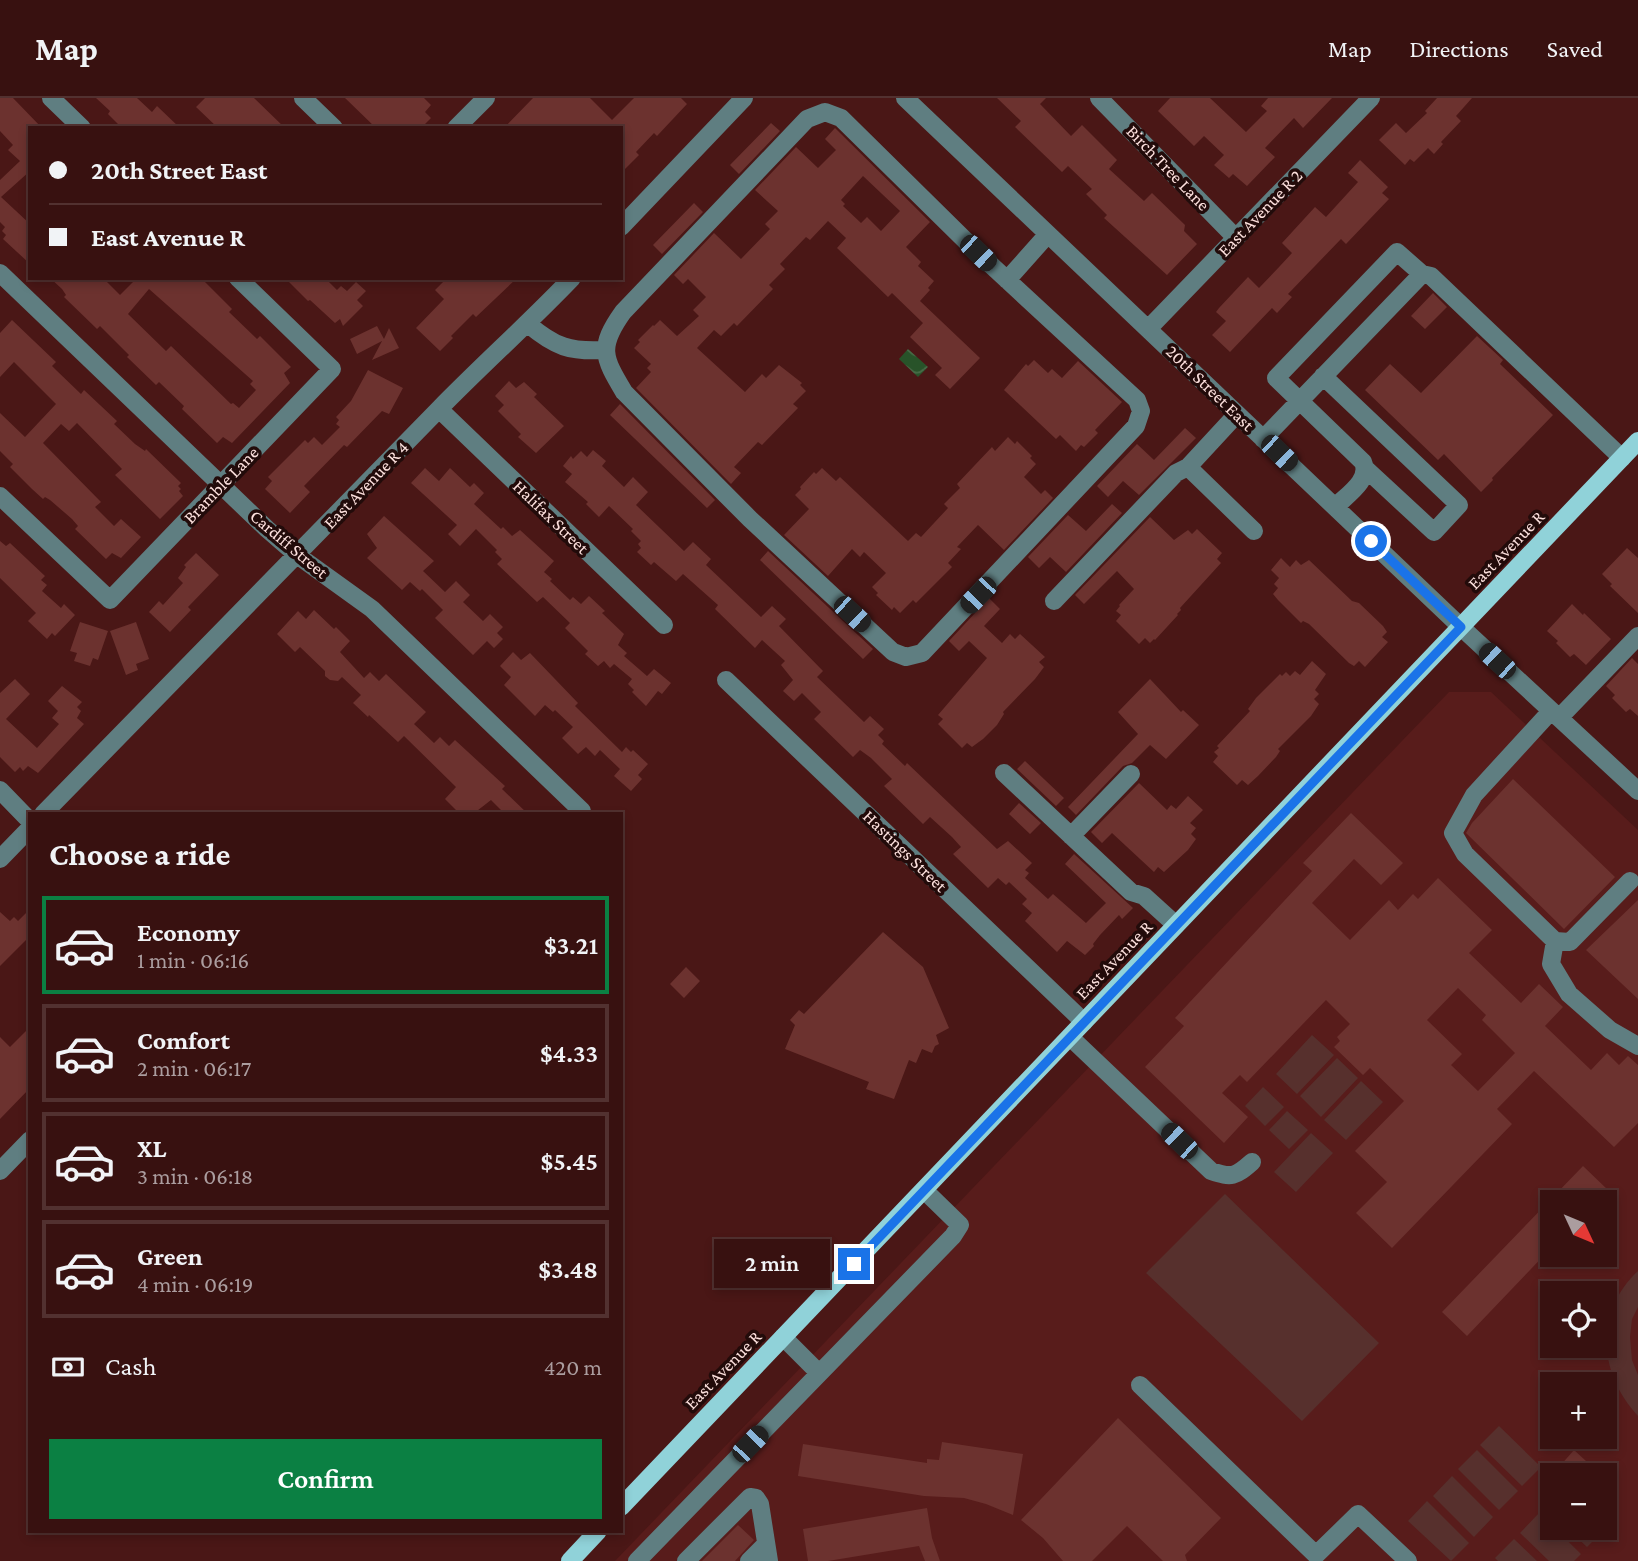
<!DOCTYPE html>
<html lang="en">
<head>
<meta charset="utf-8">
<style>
  :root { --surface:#381110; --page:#431f1e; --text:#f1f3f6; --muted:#ab9d9f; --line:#523130; --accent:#0b8043 }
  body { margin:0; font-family:"Crimson Pro",serif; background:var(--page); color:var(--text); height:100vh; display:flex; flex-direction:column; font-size:26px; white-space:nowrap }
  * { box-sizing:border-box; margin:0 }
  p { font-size:23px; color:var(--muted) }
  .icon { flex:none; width:38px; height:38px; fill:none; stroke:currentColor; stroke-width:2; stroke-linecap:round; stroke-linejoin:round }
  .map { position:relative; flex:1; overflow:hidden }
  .drawer { position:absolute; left:28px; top:714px; width:595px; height:721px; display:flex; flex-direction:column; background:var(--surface); border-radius:0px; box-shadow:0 4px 10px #0003,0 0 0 2px var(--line) }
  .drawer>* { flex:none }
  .hud { position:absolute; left:28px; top:28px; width:595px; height:154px; border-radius:0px; box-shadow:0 4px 10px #0003,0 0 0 2px var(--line); display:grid; align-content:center; height:154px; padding:0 21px; background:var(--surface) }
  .needle { width:46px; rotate:134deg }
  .tools { position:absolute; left:1540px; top:1092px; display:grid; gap:14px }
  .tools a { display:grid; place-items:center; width:77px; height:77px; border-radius:0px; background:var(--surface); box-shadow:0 4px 10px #0003,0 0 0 2px var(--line); font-size:35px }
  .end { position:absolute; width:32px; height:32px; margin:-16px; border:9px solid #1a73e8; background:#fff; box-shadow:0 0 0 4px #fff }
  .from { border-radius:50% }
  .bubble { position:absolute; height:49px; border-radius:0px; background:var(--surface); box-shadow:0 4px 10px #0003,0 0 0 2px var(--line); font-size:23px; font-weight:600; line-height:49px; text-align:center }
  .car { position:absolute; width:21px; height:42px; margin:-21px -10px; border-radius:9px; box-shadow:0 0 5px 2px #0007; background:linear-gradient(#222 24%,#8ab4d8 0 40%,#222 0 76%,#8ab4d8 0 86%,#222 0) }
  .hud b { display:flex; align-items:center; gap:24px; height:66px; font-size:26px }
  .hud b+b { border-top:2px solid var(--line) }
  .hud i { width:18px; height:18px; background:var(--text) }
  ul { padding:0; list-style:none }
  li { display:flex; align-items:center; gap:21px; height:98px; margin:0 14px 10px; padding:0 7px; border:4px solid var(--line); border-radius:0px }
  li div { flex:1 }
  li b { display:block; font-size:26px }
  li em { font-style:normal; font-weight:600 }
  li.current { border-color:var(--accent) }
  li>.icon { width:63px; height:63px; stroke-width:1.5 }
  h2 { padding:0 21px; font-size:32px; line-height:84px }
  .pay { display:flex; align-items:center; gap:18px; height:77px; padding:0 21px; font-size:26px }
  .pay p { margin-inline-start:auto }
  .action { display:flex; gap:14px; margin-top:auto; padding:14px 21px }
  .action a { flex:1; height:80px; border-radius:0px; background:var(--accent); color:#fff; font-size:28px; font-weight:600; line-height:80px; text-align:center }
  header { display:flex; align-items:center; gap:42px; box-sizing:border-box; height:98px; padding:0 35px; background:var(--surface); border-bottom:2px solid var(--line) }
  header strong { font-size:33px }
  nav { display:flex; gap:38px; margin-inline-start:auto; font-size:24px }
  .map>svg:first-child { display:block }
  .built { fill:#581c1b; fill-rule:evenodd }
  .park { fill:#57302d }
  .water { fill:url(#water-waves) }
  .building { fill:#6c322f; fill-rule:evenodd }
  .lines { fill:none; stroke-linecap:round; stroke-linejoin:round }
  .minor { stroke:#5f7e81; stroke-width:18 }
  .major { stroke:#90d2d9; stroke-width:18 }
  .route { stroke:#1a73e8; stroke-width:9 }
  .labels { text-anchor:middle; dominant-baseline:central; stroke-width:7; stroke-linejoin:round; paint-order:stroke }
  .street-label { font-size:18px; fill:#fce0dd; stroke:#220b0a }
</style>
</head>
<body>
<header>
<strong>Map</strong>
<nav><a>Map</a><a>Directions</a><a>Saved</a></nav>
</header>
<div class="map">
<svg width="1638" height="1463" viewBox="0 0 1638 1463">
  <defs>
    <pattern id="water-waves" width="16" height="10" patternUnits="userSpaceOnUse" patternTransform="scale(1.75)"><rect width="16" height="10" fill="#285329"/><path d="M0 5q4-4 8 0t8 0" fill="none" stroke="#486b48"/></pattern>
  </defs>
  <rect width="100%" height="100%" fill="#4a1716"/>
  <!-- built -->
  <path class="built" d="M1449 594H1491L1638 732V1463H615ZM1552 1104H1605V1157H1552ZM1552 1195H1605V1248H1552ZM1552 1286H1605V1339H1552ZM1552 1377H1605V1430H1552Z"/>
  <!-- park -->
  <path class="park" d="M1312 937 1334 957 1297 996 1276 976Z
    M1337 960 1358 980 1321 1019 1300 998Z
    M1361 983 1383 1004 1346 1042 1324 1022Z
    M1263 989 1284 1009 1265 1028 1245 1008Z
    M1287 1013 1308 1032 1289 1051 1269 1032Z
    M1311 1035 1333 1055 1296 1094 1274 1074Z
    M1225 1096 1379 1245 1302 1323 1146 1175Z
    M1638 1173V1209L1632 1221 1630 1239 1632 1262 1638 1277V1318C1599 1276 1593 1215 1638 1173Z
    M1499 1328 1541 1369 1522 1388 1480 1347Z
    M1477 1352 1518 1393 1499 1412 1458 1371Z
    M1452 1378 1493 1419 1474 1439 1433 1398Z
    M1427 1403 1469 1445 1451 1463 1408 1423Z
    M1539 1415 1581 1456 1574 1463H1549L1520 1435Z
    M1605 1429 1606 1430 1587 1449 1567 1430Z
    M1514 1441 1537 1463H1498L1495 1460Z"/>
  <!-- water -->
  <path class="water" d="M908 251 928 269 918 279 899 261Z"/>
  <!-- building -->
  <path class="building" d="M0 0H13L42 30H30V73L1 99 30 126V166L3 141 6 137 2 133 5 129 0 124V82L20 63 8 52 13 47 0 33Z
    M96 0H137L152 14 157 8 180 30H122L108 16 110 13Z
    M205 0H254L285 30H218L196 9Z
    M345 0H424L431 7 425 14 431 20 421 30H376Z
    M533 0H590L612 22 634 0H681L687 6 657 38 654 35 636 54 639 57 621 75V30H504Z
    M997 0H1046L1040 6 1071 38 1082 27 1117 62 1109 71 1144 103 1152 95 1185 127 1184 133 1197 146 1167 177 1104 120 1107 117 1086 96 1092 91 1068 68 1062 74 1015 29 1021 23Z
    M1170 0H1210L1246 34 1267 13 1261 8 1268 0H1332L1303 30 1294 20 1265 50 1275 59 1247 88 1233 76 1229 80 1214 67 1224 57 1204 38 1194 48 1158 13Z
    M1437 0H1472L1456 18 1461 23 1441 44 1443 46 1434 56 1428 50 1414 64 1410 61 1405 67 1379 42 1396 25 1406 35 1427 15 1425 13Z
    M771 25 780 33 739 76 730 67Z
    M835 30 930 124 906 149 921 164 918 168 934 183 928 190 930 192 920 203 980 260 950 291 935 277 942 270 910 239 923 225 892 195 888 199 837 150 846 140 828 123 810 142 806 139 780 166 785 171 769 187 773 191 737 228 734 225 721 238 714 232 697 250 745 294 762 276 766 280 779 267 802 285 800 287 806 293 793 306 798 310 762 347 758 344 734 369 741 375 731 386 636 290 651 274 647 270 651 266 634 250 640 244 638 242 653 227 654 228 660 222 677 238 699 218 693 212 706 199 688 181 683 186 674 177 714 135 741 161 770 131 765 126 778 113 755 92 796 49 818 70 836 52 825 41ZM863 78 900 113 881 133 867 119 861 125 843 108 845 106 841 102Z
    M1360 62 1388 89 1382 95 1389 101 1346 146 1341 141 1288 196 1292 199 1277 215 1272 210 1230 254 1212 237 1226 223 1216 214 1219 210 1248 179 1259 190 1280 168 1292 155 1282 145 1315 109 1326 119 1358 84 1348 75Z
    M694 105 703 114 662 156 653 147Z
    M50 180H103L120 197 137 180H201L232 211 229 214 257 241 260 238 291 269 284 275 290 285 232 345 223 339 217 345 182 311 184 308 159 284 156 287 127 259 129 257 100 228 97 231 64 199 66 197 62 191ZM149 191 253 283 250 286 256 292 239 310 233 305 231 306 171 248 166 253 128 216Z
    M285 180H325L337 192 341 188 347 193 356 184 366 193 357 202 363 208 343 228 340 221 335 225 310 202 308 203Z
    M447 180H517L476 219 473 216 451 238 453 240 440 253 416 230 444 201 435 192Z
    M1433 195 1447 209 1425 231 1411 218Z
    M12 222 56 264 52 268 56 272 81 296 84 292 117 323 114 326 135 346 145 353 146 351 181 385 178 388 181 391 179 393 183 398 160 421 115 377 122 371 77 325 69 333 61 326 43 345 101 404 95 409 114 428 121 421 141 439 121 460 112 455 106 461 75 431 78 428 72 421 50 402 45 399 43 401 32 391 10 369 13 366 0 353V315L25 339 56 306 14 264 0 279V235Z
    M377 228 384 241 389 230 399 250 372 262 382 243 357 256 350 241Z
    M1477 238 1503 262 1500 266 1553 317 1492 380 1493 382 1481 394 1444 356 1438 362 1365 292 1390 266 1421 295Z
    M1034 262 1048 275 1052 271 1062 280 1078 263 1122 304 1095 332 1098 335 1084 349 1081 347 1076 353 1060 337 1056 341 1004 292 1026 266 1028 268Z
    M368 272 403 290 389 316 382 313 347 349 344 347 304 388 310 394 290 415 265 391 272 383 268 379 305 342 308 345 314 339 322 347 340 329 336 326 339 322 336 319 351 303Z
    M509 283 516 290 524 284 537 296 534 299 564 328 536 355 518 339 521 336 498 313 504 307 495 298Z
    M620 306 715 402 707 410 610 317Z
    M1185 330 1196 340 1139 397 1123 383 1108 399 1097 388 1137 346 1154 362Z
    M1008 339 1015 346 1017 343 1032 358 1030 360 1036 366 1024 379 1041 396 1045 392 1053 400 1004 452 978 427 957 449 961 451 948 465 952 469 916 505 913 502 900 515 894 509 892 512 876 497 878 495 872 489 886 475 864 454 860 459 852 451 828 478 784 437 809 411 795 397 801 391 800 389 814 374 816 376 822 370 836 383 840 379 908 443 916 435 921 439 948 410 944 406 960 390 957 386 992 349 995 353Z
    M593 352 606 363 602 368 624 389 633 379 648 394 636 407 684 453 693 444 711 461 706 467 761 519 772 508 786 521 779 528 823 573 817 579 864 624 870 618 884 631 878 637 884 643 882 646 905 668 907 665 997 751 1008 743 1032 765 1025 772 1029 775 1025 780 1048 801 1053 796 1086 825 1106 805 1065 766 1074 756 1133 810 1122 821 1119 817 1100 837 1093 846 1094 848 1085 857 1067 843 1057 854 1025 823 1032 815 1022 806 1027 801 1009 784 1006 787 998 780 988 790 953 756 961 749 952 739 930 719 923 726 884 688 892 681 871 660 860 652 853 659 814 621 821 614 802 595 794 603 783 593 793 582 781 567 785 563 762 542 755 550 715 511 718 507 683 476 676 483 654 464 651 467 637 454 641 450 638 446 641 443 631 433 633 431 609 408 599 419 586 406 588 404 565 384 572 376 563 368 571 358 573 361 581 353 587 359Z
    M425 370 439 383 450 370 470 389 474 385 484 395 474 406 501 431 503 429 512 438 520 432 554 463 544 474 552 481 550 483 570 502 573 499 581 506 589 498 605 513 602 515 624 536 618 547 627 555 624 558 647 578 654 571 671 585 662 596 658 593 646 608 632 594 634 592 628 586 632 581 614 566 610 570 604 563 598 568 585 556 588 553 565 530 570 525 543 499 537 504 497 466 502 461 495 454 497 452 476 431 460 448 448 436 457 427 411 385Z
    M1112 406 1122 415 1066 474 1050 459 1039 470 1028 459 1068 417 1086 433Z
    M384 418 434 463 423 473 445 494 456 483 470 497 463 504 483 523 490 516 503 529 497 535 503 541 494 550 487 543 473 557 435 520 443 512 422 491 420 493 410 484 402 492 367 460 377 450 367 436Z
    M1150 419 1174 442 1188 432 1192 436 1197 431 1222 455 1217 461 1221 465 1180 510 1181 512 1177 516 1178 517 1155 542 1154 541 1150 545 1145 540 1139 546 1116 523 1121 517 1116 513 1120 508 1119 507 1134 491 1117 473 1084 506 1075 497Z
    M0 443 6 448 10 445 45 478 41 482 47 487 42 493 61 510 64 506 75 517 55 538 52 535 47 541 28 523 36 515 0 480Z
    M1627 450 1638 460V515L1610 488 1612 486 1602 476Z
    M768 453 873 551 863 561 760 462Z
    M196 455 219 477 188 509 191 512 170 534 149 514 159 503 163 507 183 485 178 480 186 469 184 467Z
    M1281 460 1290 469 1296 462 1301 467 1309 462 1352 503 1359 505 1383 528 1387 534 1382 539 1388 544 1365 569 1359 563 1354 568 1349 565 1309 526 1303 523 1301 525 1278 502 1273 496 1278 490 1274 486 1279 480 1271 472Z
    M989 500 1000 511 984 528 1002 545 1010 536 1015 541 1020 536 1045 559 1039 564 1044 569 1035 581 1003 614 1004 616 997 627 983 641 972 649 967 645 962 650 938 626 943 621 938 617 987 560 969 543 959 553 949 543Z
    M1572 506 1583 517 1584 515 1611 541 1586 567 1574 556 1570 559 1556 545 1558 543 1547 533Z
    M314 512 334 531 336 529 350 543 340 554 364 580 370 574 379 583 386 576 426 614 414 626 434 645 440 639 449 648 455 642 505 688 502 691 528 716H505L491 702 473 716H460L445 701 456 689 404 638 398 644 369 617 368 619 353 605 361 597 342 579 338 583 330 582 325 578V573L300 549 295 554 277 536 298 513 306 521Z
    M80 524 108 533 98 562 93 560 90 568 74 563 77 555 70 553Z
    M136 524 149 561 136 566 138 572 126 577 110 533Z
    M513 554 521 562 530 555 578 605 575 608 622 654 626 649 631 654 633 652 648 666 638 677 642 681 631 693 614 678 620 671 600 652 595 658 586 649 578 656 562 640 573 629 555 612 553 614 545 607 535 618 504 587 511 579 500 568Z
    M1632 560 1638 566V618L1630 611 1626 614 1612 600 1615 597 1606 588Z
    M1312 563 1326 576 1315 592 1319 596 1314 601 1319 606 1311 618 1278 651 1280 653 1276 659 1258 678 1248 687 1242 682 1237 687 1213 664 1218 658 1214 654 1219 650 1217 648 1250 613 1248 611 1256 600 1280 576 1282 578 1286 574 1290 578 1295 573 1300 577Z
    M15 581 30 596 6 621 37 650 59 626 52 620 58 613 48 603 62 588 82 604 77 609 81 613 77 620 84 626 38 675 28 668 23 673 20 669 15 674 0 659V595Z
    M1150 581 1181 614 1183 612 1199 627 1166 661 1150 647 1132 665 1123 668 1076 717 1068 709 1138 636 1118 614Z
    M1025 663 1064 700 1056 708 1017 671Z
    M1513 681 1615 779 1564 831 1466 735 1472 725Z
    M1139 685 1167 712 1171 707 1176 711 1188 698 1203 712 1190 725 1196 730 1191 736 1196 741 1188 752 1164 774 1158 769 1154 774 1112 735 1102 745 1091 734Z
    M1019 705 1041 725 1030 736 1009 716Z
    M1351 715 1403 765 1381 787 1354 761 1312 805 1350 842 1389 802 1398 812 1413 796 1418 801 1438 780 1492 832 1469 855 1521 905 1539 886 1563 909 1545 928 1591 972 1607 955 1619 967 1628 958 1638 967V1025L1614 1049 1534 973 1497 1011 1512 1026 1392 1150 1356 1115 1387 1084 1355 1053 1404 1003 1370 970 1363 977 1334 949 1340 943 1337 939 1350 926 1326 902 1247 984 1240 977 1222 995 1248 1019 1224 1045 1145 969 1184 928 1175 920 1312 773 1303 765ZM1458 890 1486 917 1482 922 1515 955 1478 993 1451 967 1462 956 1427 922Z
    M1638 802V901L1586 852Z
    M30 811V838L0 868V814L10 823 14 819 18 823Z
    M883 834 923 869 949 930 936 937 939 946 935 948 932 955 922 951 916 965 909 962 894 1001 866 991 869 984 785 951 795 927 790 922 799 912 804 916Z
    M686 869 700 883 684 900 670 886Z
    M30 929V990L0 1021V939L10 949Z
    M1583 1068 1608 1092 1596 1104H1552V1149L1467 1238 1442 1214Z
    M1118 1320 1221 1420 1185 1457 1187 1463H1163L1127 1428 1092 1463H1063L1043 1440 1021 1422Z
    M942 1344 1023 1356 1013 1417 986 1406 964 1400 924 1398 798 1378 803 1346 927 1365V1361L939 1362Z
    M1574 1352 1586 1363 1601 1377H1552Z
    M927 1410 932 1440 940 1463H925L919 1448 828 1463H808L803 1431Z
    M738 1427 754 1442 735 1463H702Z"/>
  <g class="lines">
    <!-- minor -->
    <path class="minor" d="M51 0 82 30
      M303 0 334 30
      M905 0 1461 529 1638 693
      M1099 0 1236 140
      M825 14 841 20 978 155 1137 302 1141 313 1136 328 922 555 906 559 893 554 750 421 624 294C603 259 598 249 623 214L807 21Z
      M456 30 486 0
      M621 129 744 0
      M0 175 267 431 297 457 372 511 582 713
      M1007 182 1048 136
      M528 226C555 249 570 254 605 252
      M1148 231 1371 0
      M1323 278 1459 407 1434 434 1366 371
      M439 311 664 527
      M1263 341 1422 176
      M1188 369 1254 433
      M0 398 110 502 332 271 238 180
      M1335 409C1347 397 1371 382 1363 364L1276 280 1397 154 1422 176 1431 178 1622 360
      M1054 503 1176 375 1188 369 1237 316
      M726 582 1084 924
      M1551 613 1474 697 1453 735 1465 756 1555 843 1570 844 1630 783
      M1559 620 1638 538
      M1004 675 1131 794 1144 798 1176 827
      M0 692 30 723
      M43 716 439 311C483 266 529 225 572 180
      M1071 738 1131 676
      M0 761 30 730
      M1555 843 1551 866 1569 896 1610 932 1638 948
      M1070 939 1211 1073C1232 1080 1235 1079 1252 1064
      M0 1073 30 1042
      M783 1239 819 1275
      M1140 1287 1316 1457 1358 1416 1408 1463
      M637 1463 953 1138 960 1127 924 1092
      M686 1463 750 1399 756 1400 760 1406 769 1463
      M749 1463 765 1447"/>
    <!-- major -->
    <path class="major" d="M621 1409 1638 343
      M570 1463 598 1433"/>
  </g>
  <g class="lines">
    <!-- route -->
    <path class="route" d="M854 1166 1461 529 1371 443"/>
  </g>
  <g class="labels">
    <!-- street labels -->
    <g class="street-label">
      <text transform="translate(1168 70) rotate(46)">Birch Tree Lane</text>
      <text transform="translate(1260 115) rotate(-46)">East Avenue R 2</text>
      <text transform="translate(1210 290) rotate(44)">20th Street East</text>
      <text transform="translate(221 387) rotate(-46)">Bramble Lane</text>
      <text transform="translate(366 387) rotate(-46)">East Avenue R 4</text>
      <text transform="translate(551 419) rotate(44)">Halifax Street</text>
      <text transform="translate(289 446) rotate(40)">Cardiff Street</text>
      <text transform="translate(1506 452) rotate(-46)">East Avenue R</text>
      <text transform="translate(905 753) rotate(44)">Hastings Street</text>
      <text transform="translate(1114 862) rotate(-46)">East Avenue R</text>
      <text transform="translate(723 1272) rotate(-46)">East Avenue R</text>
    </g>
  </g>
</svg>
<div class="tools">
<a><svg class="needle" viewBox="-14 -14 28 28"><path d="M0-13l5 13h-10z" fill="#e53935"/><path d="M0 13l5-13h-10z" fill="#ab9d9f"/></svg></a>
<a><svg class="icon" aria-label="locate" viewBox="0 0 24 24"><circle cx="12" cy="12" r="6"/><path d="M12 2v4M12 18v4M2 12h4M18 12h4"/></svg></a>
<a>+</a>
<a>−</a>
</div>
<i class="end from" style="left:1371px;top:443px"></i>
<i class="end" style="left:854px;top:1166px"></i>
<div class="bubble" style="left:714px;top:1141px;width:116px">2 min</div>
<i class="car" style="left:978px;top:155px;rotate:134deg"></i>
<i class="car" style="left:1279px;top:355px;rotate:134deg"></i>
<i class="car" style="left:978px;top:497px;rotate:224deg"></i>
<i class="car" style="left:852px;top:516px;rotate:133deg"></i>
<i class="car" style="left:1497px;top:563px;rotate:313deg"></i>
<i class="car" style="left:1179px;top:1043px;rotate:314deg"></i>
<i class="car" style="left:750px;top:1346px;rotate:44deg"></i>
<div class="hud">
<b><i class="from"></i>20th Street East</b>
<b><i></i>East Avenue R</b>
</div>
<section class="drawer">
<h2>Choose a ride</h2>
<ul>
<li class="current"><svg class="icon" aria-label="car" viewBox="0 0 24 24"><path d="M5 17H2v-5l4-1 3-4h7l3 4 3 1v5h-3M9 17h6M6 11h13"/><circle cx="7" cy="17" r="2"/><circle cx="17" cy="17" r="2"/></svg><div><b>Economy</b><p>1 min · 06:16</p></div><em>$3.21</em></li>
<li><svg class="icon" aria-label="car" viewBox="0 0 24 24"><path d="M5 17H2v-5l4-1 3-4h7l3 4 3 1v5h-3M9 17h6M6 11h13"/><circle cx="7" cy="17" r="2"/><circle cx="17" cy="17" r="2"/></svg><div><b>Comfort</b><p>2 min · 06:17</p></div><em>$4.33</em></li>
<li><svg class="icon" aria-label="car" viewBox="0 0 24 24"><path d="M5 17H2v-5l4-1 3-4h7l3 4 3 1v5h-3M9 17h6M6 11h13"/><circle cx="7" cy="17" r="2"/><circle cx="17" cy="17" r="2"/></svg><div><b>XL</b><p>3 min · 06:18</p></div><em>$5.45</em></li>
<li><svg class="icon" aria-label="car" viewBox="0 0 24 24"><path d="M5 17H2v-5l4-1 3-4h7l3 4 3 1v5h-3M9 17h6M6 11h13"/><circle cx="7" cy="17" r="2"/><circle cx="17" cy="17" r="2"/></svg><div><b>Green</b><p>4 min · 06:19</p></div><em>$3.48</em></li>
</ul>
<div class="pay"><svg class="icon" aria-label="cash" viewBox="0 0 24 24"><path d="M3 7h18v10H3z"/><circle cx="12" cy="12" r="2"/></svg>Cash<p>420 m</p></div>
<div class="action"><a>Confirm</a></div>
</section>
</div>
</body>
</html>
